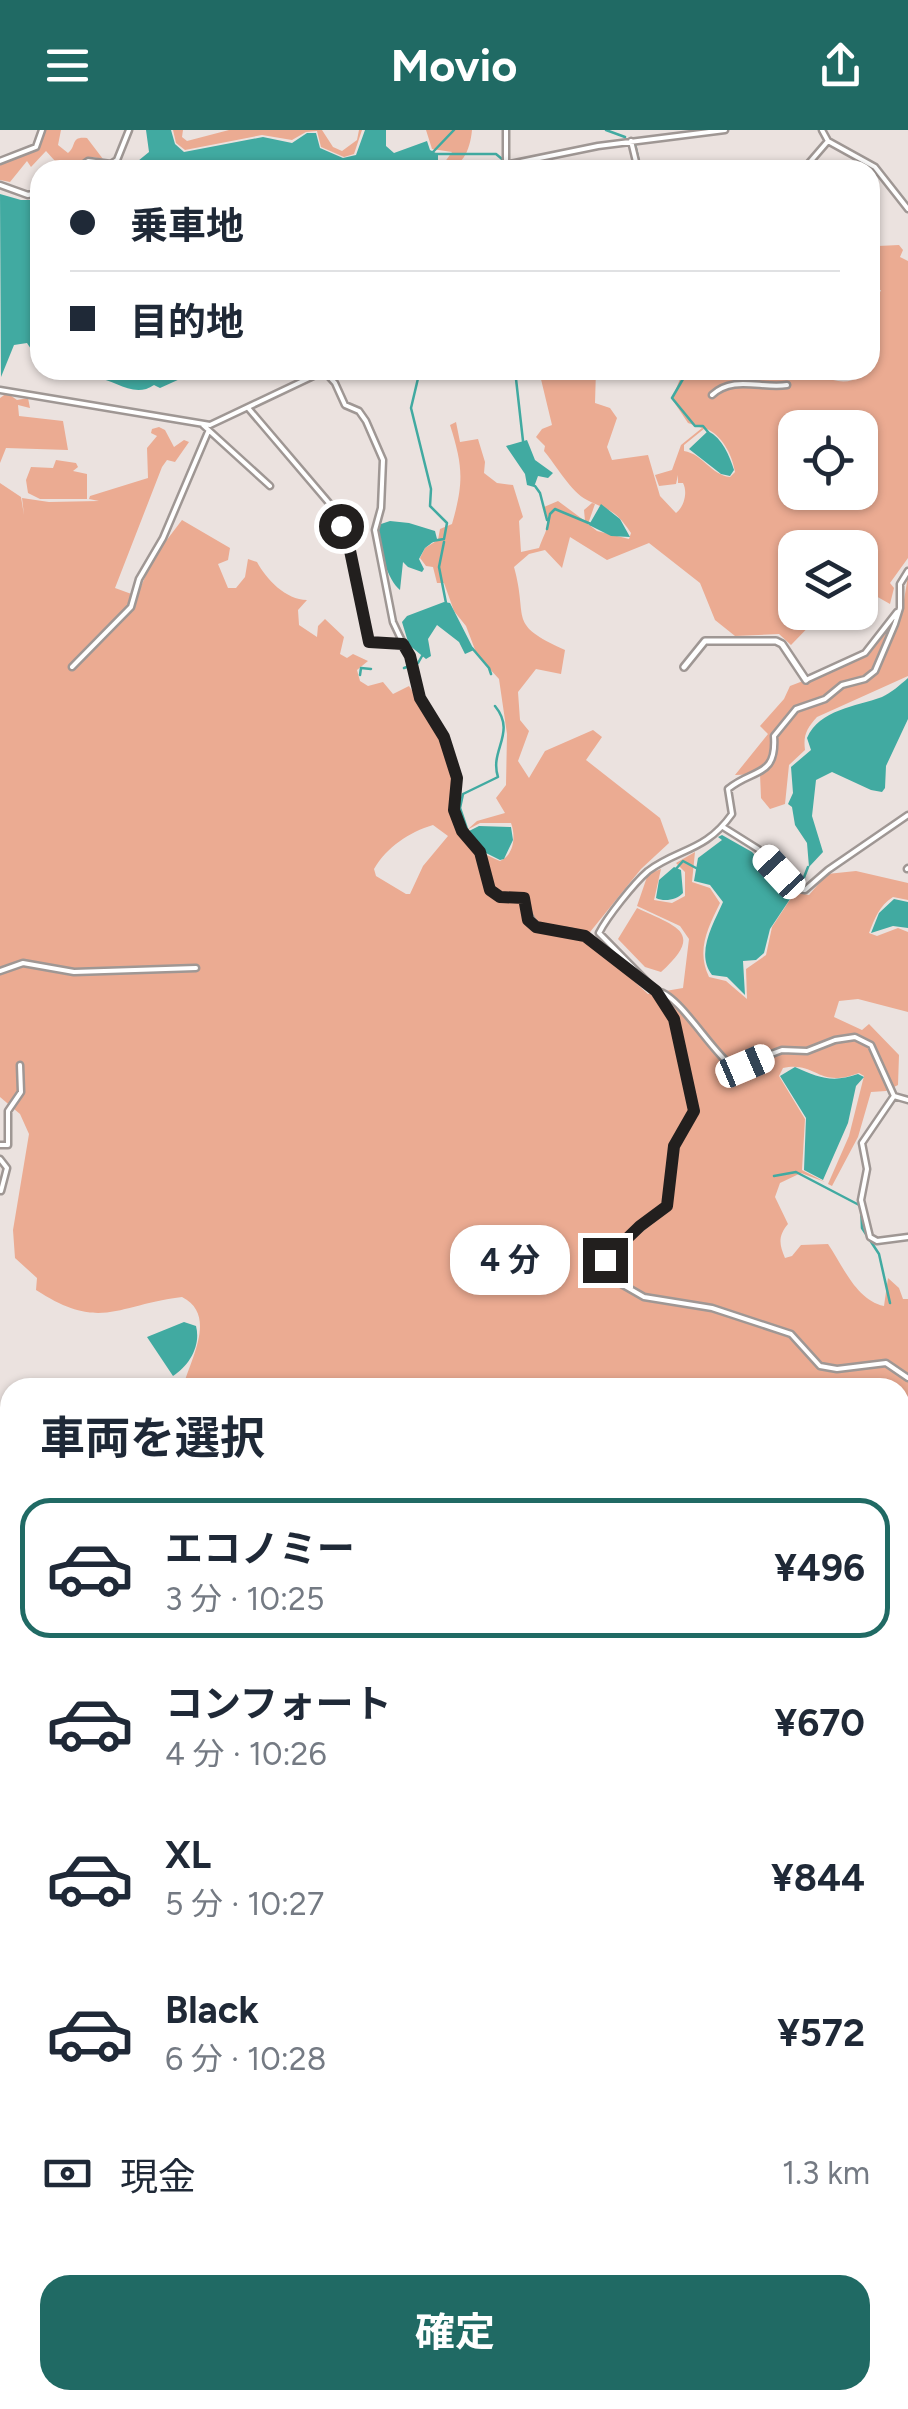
<!DOCTYPE html>
<html lang="ja">
<head>
<meta charset="utf-8">
<style>
  :root { --surface:#fff; --page:#f6f6f7; --text:#1f2937; --muted:#747a83; --line:#e0e1e3; --accent:#206a64 }
  body { margin:0; font-family:Figtree,"Noto Sans JP",sans-serif; background:var(--page); color:var(--text); height:100vh; display:flex; flex-direction:column; font-size:38px; white-space:nowrap }
  * { box-sizing:border-box; margin:0 }
  p { font-size:32px; color:var(--muted) }
  .icon { flex:none; width:55px; height:55px; fill:none; stroke:currentColor; stroke-width:2; stroke-linecap:round; stroke-linejoin:round }
  .map { position:relative; flex:1; overflow:hidden }
  .drawer { position:absolute; left:0px; top:1248px; width:910px; height:1032px; display:flex; flex-direction:column; background:var(--surface); border-radius:30px 30px 0 0; box-shadow:0 2px 8px #0004 }
  .drawer>* { flex:none }
  .banner { position:absolute; left:30px; top:30px; width:850px; height:220px; border-radius:30px; box-shadow:0 2px 8px #0004; display:grid; align-content:center; height:220px; padding:0 40px; background:var(--surface) }
  .buttons { position:absolute; left:778px; top:280px; display:grid; gap:20px }
  .buttons a { display:grid; place-items:center; width:100px; height:100px; border-radius:20px; background:var(--surface); box-shadow:0 2px 8px #0004; font-size:50px }
  .end { position:absolute; width:45px; height:45px; margin:-22px; border:12px solid #221f1e; background:#fff; box-shadow:0 0 0 5px #fff }
  .from { border-radius:50% }
  .bubble { position:absolute; height:70px; border-radius:30px; background:var(--surface); box-shadow:0 2px 8px #0004; font-size:32px; font-weight:700; line-height:70px; text-align:center }
  .car { position:absolute; width:30px; height:60px; margin:-30px -15px; border-radius:12px; box-shadow:0 0 8px 2px #0007; background:linear-gradient(#fff 24%,#345 0 40%,#fff 0 76%,#345 0 86%,#fff 0) }
  .banner b { display:flex; align-items:center; gap:35px; height:95px; font-size:38px }
  .banner b+b { border-top:2px solid var(--line) }
  .banner i { width:25px; height:25px; background:var(--text) }
  ul { padding:0; list-style:none }
  li { display:flex; align-items:center; gap:30px; height:140px; margin:0 20px 15px; padding:0 20px; border:5px solid transparent; border-radius:30px }
  li div { flex:1 }
  li b { display:block; font-size:38px }
  li em { font-style:normal; font-weight:700 }
  li.active { border-color:var(--accent) }
  li>.icon { width:90px; height:90px; stroke-width:1.5 }
  h2 { padding:0 40px; font-size:45px; line-height:120px }
  .pay { display:flex; align-items:center; gap:25px; height:110px; padding:0 40px; font-size:38px }
  .pay p { margin-inline-start:auto }
  .action { display:flex; gap:20px; margin-top:auto; padding:20px 40px }
  .action a { flex:1; height:115px; border-radius:30px; background:var(--accent); color:#fff; font-size:40px; font-weight:700; line-height:115px; text-align:center }
  header { display:flex; justify-content:space-between; align-items:center; height:130px; padding:0 40px; background:var(--accent); color:#fff; font-size:45px; font-weight:700 }
  .map>svg:first-child { display:block }
  .green { fill:#ebab92; fill-rule:evenodd }
  .water { fill:#41aaa1 }
  .lines { fill:none; stroke-linecap:round; stroke-linejoin:round }
  .stream { stroke:#41aaa1; stroke-width:2.5 }
  .river { stroke:#41aaa1; stroke-width:9 }
  .minor-casing { stroke:#9f9794; stroke-width:9 }
  .tertiary-casing { stroke:#9f9794; stroke-width:10 }
  .minor { stroke:#fff; stroke-width:4 }
  .tertiary { stroke:#fff; stroke-width:5 }
  .route { stroke:#221f1e; stroke-width:12 }
</style>
</head>
<body>
<header><svg class="icon" aria-label="menu" viewBox="0 0 24 24"><path d="M4 6h16M4 12h16M4 18h16"/></svg>Movio<svg class="icon" aria-label="share" viewBox="0 0 24 24"><path d="M12 15V3M7 8l5-5 5 5M5 13v7h14v-7"/></svg></header>
<div class="map">
<svg width="908" height="2279" viewBox="0 0 908 2279">
  <rect width="100%" height="100%" fill="#ebe2df"/>
  <!-- green -->
  <path class="green" d="M43 0H61L58 15 68 23C77 16 70 6 87 8L103 29 93 27 74 37 65 33 59 40H51L55 31 46 21 31 37 27 31 10 52 0 50V34C18 27 45 23 43 0Z
    M173 0H183L182 7 187 11 229 0H322L333 17 342 21 357 10 359 0H362L354 24 344 27 321 17 317 1 306 2 292 10 262 5 185 20 176 13Z
    M426 0H472C470 21 462 40 439 40L452 22 432 19Z
    M899 115 903 120 900 127 908 131V428L890 453 894 458 890 474 860 457V418H795V482L822 483 791 515 779 504 735 506 715 490 700 453 649 413 607 430 570 407 562 438 545 420 529 424 514 437C529 491 506 493 565 520L561 544 536 539 518 562 520 590 529 601 518 631 529 648 545 621 593 600 602 607 586 630 660 688 669 713 641 739 586 807 648 864 683 858 689 809 680 796 637 776 648 744 661 739 654 770 672 773 685 766V742L676 733 695 722 692 752 710 758 720 773C708 798 696 820 709 847L726 851 747 869 746 839 766 825 772 797 795 762 809 765 827 744 856 741 908 753V770L893 767C879 776 875 788 869 803L877 806 898 798 908 802V882L858 869 839 871 834 887 862 900 869 894 899 925 898 955 886 961 871 962 858 1007 832 1056 828 1054 849 1006 864 946 859 943C817 959 817 931 783 938L779 946 805 989 802 1040 825 1052 801 1043 780 1053 775 1067 788 1094C778 1106 779 1114 785 1128L792 1126 801 1115 828 1114C843 1136 856 1170 884 1176L888 1148 899 1158 903 1169H908V1773L900 1760V1258L183 1257C190 1230 218 1185 182 1167 116 1175 101 1202 36 1160L37 1148 15 1128 13 1100 29 1004 20 984 0 967V353L21 367 24 385 22 368 49 372 99 371 89 369 90 366 148 348 147 318 157 306 151 303 152 299 159 297 165 300 174 317 184 310 189 312 175 332 167 330 162 337 115 458 137 466 153 428 182 390 230 418 228 430 218 434 228 458H236L245 447 248 429 257 432C266 449 286 470 307 470L298 480 299 495 317 507 318 496 325 489 344 507 340 524 347 528 353 524 368 531 357 540 360 551 368 556 383 552 393 564 409 556C427 584 448 612 454 647 455 654 451 662 451 670 448 703 473 720 500 731 514 725 516 706 511 693H480L467 700 477 691 505 683 496 668 506 655 507 604 499 549 477 525 466 496 454 481 444 453H437L433 437 426 436 420 428 425 418 438 410 440 399 452 394C464 352 463 336 450 295L456 292 460 312 478 309 485 332 484 343 497 353 513 355 523 387 519 391 521 422 539 418C545 401 552 395 544 377L558 371 585 391 584 380 592 373 595 374 588 394 597 401 629 409 631 403C615 379 611 382 587 370 571 362 556 335 544 321L545 316 536 307 542 299 552 295 539 241 596 240 595 273 610 278 617 288 607 317 612 330 648 325 660 366 676 383C684 377 688 362 683 353H678V345L676 354 659 356 655 345 672 340 681 315 702 298 688 293 672 269 680 249 688 242 695 244 698 240C731 240 769 235 801 240 823 243 839 260 861 246V242L856 240H870V169L876 172 881 160H870V131L875 130 878 116ZM705 298C722 305 732 324 735 342L730 347C711 345 703 324 684 321V315ZM795 298H860V362H795ZM433 695 448 706 423 736 410 764H406L376 746 374 739C387 717 409 702 433 695Z
    M7 263 17 270 28 268 30 278 18 275 19 286 63 291 68 320 6 318 0 333V268Z
    M56 330 76 333 78 337 73 341 87 344V369H40L28 363 26 350 31 337 53 338Z
    M908 446V546L817 587C807 598 803 605 805 620L789 635 785 674 770 679 761 668 760 644 735 645 768 604 760 596 784 569 790 556 868 526 902 482Z
    M637 778C677 797 705 802 661 842L645 837 618 809Z
    M0 1692 10 1702V1772L0 1776Z
    M0 1816 10 1825V2101L0 2094Z
    M904 2086 908 2089V2161L900 2177V2087Z
    M327 2270H486L487 2279H318Z"/>
  <!-- water -->
  <path class="water" d="M146 0H171L175 14 184 22 263 7 292 13 307 3H316L320 18 343 28 356 25 365 0H386V16L394 23 427 11 430 20 438 24V40H127L149 22Z
    M0 64 21 70H40V222L35 225 27 213 14 215 1 247Z
    M88 240H189L191 244 160 258 154 255C134 269 116 250 94 247Z
    M708 301C723 309 729 325 734 340L730 346 721 344 689 319Z
    M527 310 535 330 553 343 548 348 538 346 534 357 527 355 525 344 506 316Z
    M601 374 620 389 630 407 611 406 589 395Z
    M390 391 409 393 435 401 437 409 425 418 419 429 424 439 422 442 408 437 403 432 400 460C387 450 377 413 378 395Z
    M444 472 450 473 474 520 465 524 459 512 437 495 428 509 431 526 426 529 409 515 402 492 407 486Z
    M908 548V589L886 636 885 658 882 662 871 660 832 642 816 650 812 686 823 722 809 737 807 713 795 695 792 677 788 674 793 663 791 637 811 620 807 608C820 579 855 577 882 567 891 563 900 555 908 548Z
    M479 696 511 697 513 710 504 729 500 730 486 723 469 701Z
    M722 705 752 722 792 766 770 799 764 823 756 830 743 831 745 865 727 847 712 845C695 823 714 793 723 772L710 755 694 751 698 728 722 710 718 707Z
    M674 737 681 740 683 763C677 770 664 772 656 768L659 750Z
    M894 769 908 772V798L893 796 871 803 879 783Z
    M795 937C819 948 833 953 858 944L864 947 856 956 848 993 823 1050 804 1040 806 988 780 946Z
    M184 1192 196 1196C201 1215 190 1235 173 1246L147 1207Z"/>
  <g class="lines">
    <!-- stream -->
    <path class="stream" d="M606 0 625 7
      M635 14 639 32
      M432 23 454 0
      M436 24H496L502 29
      M516 37 539 31 541 40
      M635 37V40
      M420 240 411 278 431 359 430 376 447 393 444 409 432 411
      M515 240 523 311
      M678 240 679 245
      M683 249 672 268 695 296H703L708 302
      M535 356 540 363 547 390
      M547 399 550 384 555 379 591 394
      M444 412 439 437 446 473
      M472 518 489 538 491 544
      M404 538 418 533 422 526
      M360 545 361 538 371 539
      M468 702 460 678 463 664 498 647C489 620 517 603 495 576
      M675 740 683 731 696 738
      M792 763 801 755 808 737
      M774 1046 796 1042 861 1076 862 1098 879 1124 890 1173
      M900 1963 901 1962
      M605 2279 628 2270"/>
    <!-- river -->
    <path class="river" d="M0 1659 10 1640
      M0 1677 10 1687
      M0 1795 10 1801
      M493 2270 495 2279"/>
    <defs>
      <path id="minor" d="M506 0V34
        M822 0 828 11 875 37 908 79
        M631 11 638 40
        M0 31 36 17 42 0
        M76 40 88 31 111 34 117 30 129 0
        M481 40 598 16 725 0
        M803 40 828 11
        M0 55 28 65 40 62
        M324 241 335 253 345 275 359 281 366 291 383 330 381 378 375 400 393 492 409 526 420 568 444 607 457 648 454 680 462 701 480 722 488 756 500 767 524 768C533 815 551 791 584 806 598 812 610 826 624 834
        M0 260 210 295 324 241
        M712 265C733 245 761 259 787 255
        M249 279 335 380 348 411 369 512 403 515
        M203 295 270 356
        M908 441 900 454V478L895 494 875 541 865 549 842 555 825 569 796 579 774 606C777 648 753 638 728 659L732 684C705 722 679 718 648 741 634 753 607 787 599 803L656 861 672 883 694 981 674 1016 667 1076 611 1122 602 1136 604 1144 644 1167 712 1178 791 1204 820 1236 837 1239 886 1233 908 1248
        M72 537 131 477 139 449 163 408 208 302
        M808 549 865 523 897 482
        M723 697 758 719 799 759 805 760 828 740 908 685
        M907 739 908 738
        M0 841 23 833 74 842 196 838
        M656 861C678 862 712 923 734 938L782 920 807 921 835 910 855 907 871 915 894 966
        M894 966 862 1013 867 1039 861 1070 870 1107 877 1111 908 1107
        M894 966 908 970
        M0 1015H8V981L21 962 20 935
        M0 1029 7 1038 1 1061
        M0 1288 8 1296 4 1334 0 1344
        M0 1419 3 1435 10 1444
        M0 1594H10
        M0 1618 10 1623
        M0 1685 10 1693
        M0 1783 10 1778
        M0 1809 10 1821
        M900 2053 908 2055
        M900 2202 908 2190
        M900 2216 908 2217
        M72 2270 73 2279
        M105 2270V2279
        M133 2270V2279
        M160 2270V2279
        M229 2270V2279
        M255 2270V2279
        M283 2270V2279
        M312 2270V2279
        M663 2270 670 2279
        M38 2279 48 2270
        M553 2279 556 2270
        M597 2279 620 2270
        M885 2279H893"/>
      <path id="tertiary" d="M684 537 705 511H776L782 514 806 550
        M208 2270V2279"/>
    </defs>
    <!-- minor casing -->
    <use href="#minor" class="minor-casing"/>
    <!-- tertiary casing -->
    <use href="#tertiary" class="tertiary-casing"/>
    <!-- minor -->
    <use href="#minor" class="minor"/>
    <!-- tertiary -->
    <use href="#tertiary" class="tertiary"/>
  </g>
  <g class="lines">
    <!-- route -->
    <path class="route" d="M341 396 348 411 369 512 403 514 410 526 420 568 444 607 457 648 454 680 462 701 480 722 490 760 500 767 524 768 528 790 536 797 585 806 656 861 674 889 694 981 674 1016 667 1076 640 1096 605 1130"/>
  </g>
</svg>
<div class="buttons">
<a><svg class="icon" aria-label="locate" viewBox="0 0 24 24"><circle cx="12" cy="12" r="6"/><path d="M12 2v4M12 18v4M2 12h4M18 12h4"/></svg></a>
<a><svg class="icon" aria-label="layers" viewBox="0 0 24 24"><path d="M12 4l9 5-9 5-9-5zM3 14l9 5 9-5"/></svg></a>
</div>
<i class="end from" style="left:341px;top:396px"></i>
<i class="end" style="left:605px;top:1130px"></i>
<div class="bubble" style="left:450px;top:1095px;width:120px">4 分</div>
<i class="car" style="left:779px;top:742px;rotate:317deg"></i>
<i class="car" style="left:745px;top:936px;rotate:67deg"></i>
<div class="banner">
<b><i class="from"></i>乗車地</b>
<b><i></i>目的地</b>
</div>
<section class="drawer">
<h2>車両を選択</h2>
<ul>
<li class="active"><svg class="icon" aria-label="car" viewBox="0 0 24 24"><path d="M5 17H2v-5l4-1 3-4h7l3 4 3 1v5h-3M9 17h6M6 11h13"/><circle cx="7" cy="17" r="2"/><circle cx="17" cy="17" r="2"/></svg><div><b>エコノミー</b><p>3 分 · 10:25</p></div><em>¥496</em></li>
<li><svg class="icon" aria-label="car" viewBox="0 0 24 24"><path d="M5 17H2v-5l4-1 3-4h7l3 4 3 1v5h-3M9 17h6M6 11h13"/><circle cx="7" cy="17" r="2"/><circle cx="17" cy="17" r="2"/></svg><div><b>コンフォート</b><p>4 分 · 10:26</p></div><em>¥670</em></li>
<li><svg class="icon" aria-label="car" viewBox="0 0 24 24"><path d="M5 17H2v-5l4-1 3-4h7l3 4 3 1v5h-3M9 17h6M6 11h13"/><circle cx="7" cy="17" r="2"/><circle cx="17" cy="17" r="2"/></svg><div><b>XL</b><p>5 分 · 10:27</p></div><em>¥844</em></li>
<li><svg class="icon" aria-label="car" viewBox="0 0 24 24"><path d="M5 17H2v-5l4-1 3-4h7l3 4 3 1v5h-3M9 17h6M6 11h13"/><circle cx="7" cy="17" r="2"/><circle cx="17" cy="17" r="2"/></svg><div><b>Black</b><p>6 分 · 10:28</p></div><em>¥572</em></li>
</ul>
<div class="pay"><svg class="icon" aria-label="cash" viewBox="0 0 24 24"><path d="M3 7h18v10H3z"/><circle cx="12" cy="12" r="2"/></svg>現金<p>1.3 km</p></div>
<div class="action"><a>確定</a></div>
</section>
</div>
</body>
</html>
